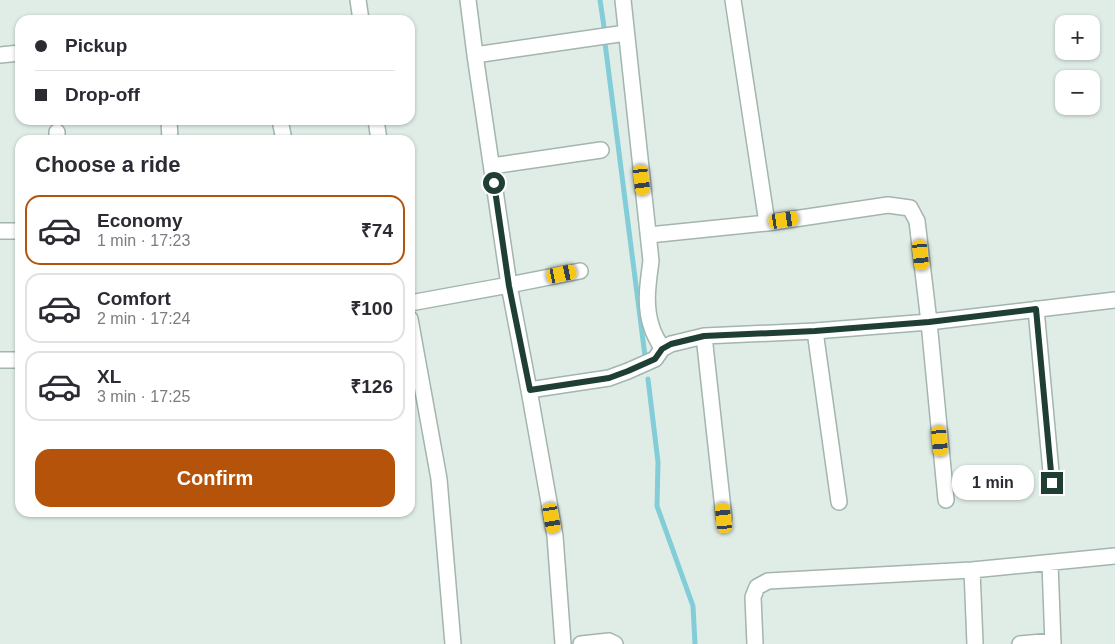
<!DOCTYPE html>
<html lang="en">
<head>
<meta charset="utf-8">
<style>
  :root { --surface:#fff; --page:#f2f2f3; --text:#2b2b33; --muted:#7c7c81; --line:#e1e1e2; --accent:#b45309 }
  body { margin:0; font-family:Helvetica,sans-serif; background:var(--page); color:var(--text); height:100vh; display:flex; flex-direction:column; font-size:19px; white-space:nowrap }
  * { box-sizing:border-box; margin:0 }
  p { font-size:16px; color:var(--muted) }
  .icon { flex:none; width:28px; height:28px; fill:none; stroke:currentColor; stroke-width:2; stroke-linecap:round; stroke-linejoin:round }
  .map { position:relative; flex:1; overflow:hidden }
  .panel { position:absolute; left:15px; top:135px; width:400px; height:382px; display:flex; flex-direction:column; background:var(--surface); border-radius:15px; box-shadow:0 1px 4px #0004 }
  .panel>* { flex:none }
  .hud { position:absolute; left:15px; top:15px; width:400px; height:110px; border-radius:15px; box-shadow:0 1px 4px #0004; display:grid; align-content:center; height:110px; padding:0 20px; background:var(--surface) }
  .buttons { position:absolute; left:1055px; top:15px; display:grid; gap:10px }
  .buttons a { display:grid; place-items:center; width:45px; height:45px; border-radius:10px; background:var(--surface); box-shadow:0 1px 4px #0004; font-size:25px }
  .end { position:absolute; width:22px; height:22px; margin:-11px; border:6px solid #1f3f35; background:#fff; box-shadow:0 0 0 2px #fff }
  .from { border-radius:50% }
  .bubble { position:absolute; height:35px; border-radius:15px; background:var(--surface); box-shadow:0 1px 4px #0004; font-size:16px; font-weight:600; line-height:35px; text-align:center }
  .car { position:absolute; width:15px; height:30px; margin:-15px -8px; border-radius:6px; box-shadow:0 0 4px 1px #0007; background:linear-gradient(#f5c518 24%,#345 0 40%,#f5c518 0 76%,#345 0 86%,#f5c518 0) }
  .hud b { display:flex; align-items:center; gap:18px; height:48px; font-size:19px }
  .hud b+b { border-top:1px solid var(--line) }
  .hud i { width:12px; height:12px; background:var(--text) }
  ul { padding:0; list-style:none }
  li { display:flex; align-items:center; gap:15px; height:70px; margin:0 10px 8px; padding:0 10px; border:2px solid var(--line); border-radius:15px }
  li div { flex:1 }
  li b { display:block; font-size:19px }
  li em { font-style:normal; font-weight:600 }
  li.active { border-color:var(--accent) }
  li>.icon { width:45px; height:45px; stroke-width:1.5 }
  h2 { padding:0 20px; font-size:22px; line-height:60px }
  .action { display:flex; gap:10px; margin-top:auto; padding:10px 20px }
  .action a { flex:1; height:58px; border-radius:15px; background:var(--accent); color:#fff; font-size:20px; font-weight:600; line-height:58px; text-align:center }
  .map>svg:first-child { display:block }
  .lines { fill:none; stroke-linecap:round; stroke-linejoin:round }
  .stream { stroke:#82cdd8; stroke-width:5 }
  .street-casing { stroke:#a2b5ae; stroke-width:18 }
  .street { stroke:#fff; stroke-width:15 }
  .route { stroke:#1f3f35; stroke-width:6 }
</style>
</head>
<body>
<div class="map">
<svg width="1115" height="644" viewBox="0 0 1115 644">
  <rect width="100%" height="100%" fill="#e0ede7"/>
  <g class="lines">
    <!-- stream -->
    <path class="stream" d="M600 0 604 27
      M605 43 645 356
      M648 379 658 462 657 506 693 606 695 644"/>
    <defs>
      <path id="street" d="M358 0 361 20
        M468 0 475 55 509 285 529 390 555 536 563 644
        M623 0 651 261C648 283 644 306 652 328 654 335 659 342 662 349
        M733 0 767 223
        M0 55 20 53
        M475 55 626 33
        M169 120 170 140
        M280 120 284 140
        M376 120 379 140
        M57 132V140
        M492 166 601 150
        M0 231H20
        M649 235 767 223 888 205 910 208 917 221 929 322 946 500
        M410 303 509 285 580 271
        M1036 309 1052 483
        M410 319 439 479 453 644
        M815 331 839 502
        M704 336 724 518
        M0 360H20
        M529 390 609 378 628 371 655 359 662 349 671 344 704 336 815 331 929 322 1115 300
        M1050 563 1053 644
        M972 570 975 644
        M581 644 609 641 615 644
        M755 644 753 597 757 587 768 581 972 570 1115 556
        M1020 644 1053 641"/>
    </defs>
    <!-- street casing -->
    <use href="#street" class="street-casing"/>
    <!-- street -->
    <use href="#street" class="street"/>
  </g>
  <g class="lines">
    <!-- route -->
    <path class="route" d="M494 183 509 286 530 390 609 378 628 371 655 359 662 349 671 344 704 336 815 331 929 322 1036 309 1052 483"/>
  </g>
</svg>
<div class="buttons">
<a>+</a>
<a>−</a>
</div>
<i class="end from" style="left:494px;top:183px"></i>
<i class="end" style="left:1052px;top:483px"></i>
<div class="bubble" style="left:952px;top:465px;width:82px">1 min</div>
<i class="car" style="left:642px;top:180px;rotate:173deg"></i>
<i class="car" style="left:784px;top:220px;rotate:81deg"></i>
<i class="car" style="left:921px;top:255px;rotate:174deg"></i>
<i class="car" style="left:562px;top:274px;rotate:78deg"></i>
<i class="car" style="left:940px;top:441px;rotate:175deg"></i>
<i class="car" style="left:552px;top:518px;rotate:170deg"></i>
<i class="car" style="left:724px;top:518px;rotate:354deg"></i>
<div class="hud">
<b><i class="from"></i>Pickup</b>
<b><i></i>Drop-off</b>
</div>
<section class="panel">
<h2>Choose a ride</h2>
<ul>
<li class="active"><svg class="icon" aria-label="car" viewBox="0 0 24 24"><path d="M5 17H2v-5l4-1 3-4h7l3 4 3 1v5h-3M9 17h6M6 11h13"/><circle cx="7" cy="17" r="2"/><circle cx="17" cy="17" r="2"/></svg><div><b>Economy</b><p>1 min · 17:23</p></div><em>₹74</em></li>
<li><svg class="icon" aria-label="car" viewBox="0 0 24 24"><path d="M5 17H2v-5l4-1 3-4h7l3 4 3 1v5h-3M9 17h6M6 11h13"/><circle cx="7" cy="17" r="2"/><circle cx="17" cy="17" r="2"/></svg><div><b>Comfort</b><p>2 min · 17:24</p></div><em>₹100</em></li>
<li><svg class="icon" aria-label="car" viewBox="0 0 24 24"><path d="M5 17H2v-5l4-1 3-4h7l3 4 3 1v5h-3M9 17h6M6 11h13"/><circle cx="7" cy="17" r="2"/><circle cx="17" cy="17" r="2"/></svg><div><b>XL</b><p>3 min · 17:25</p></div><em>₹126</em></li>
</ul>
<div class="action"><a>Confirm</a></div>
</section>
</div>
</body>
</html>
